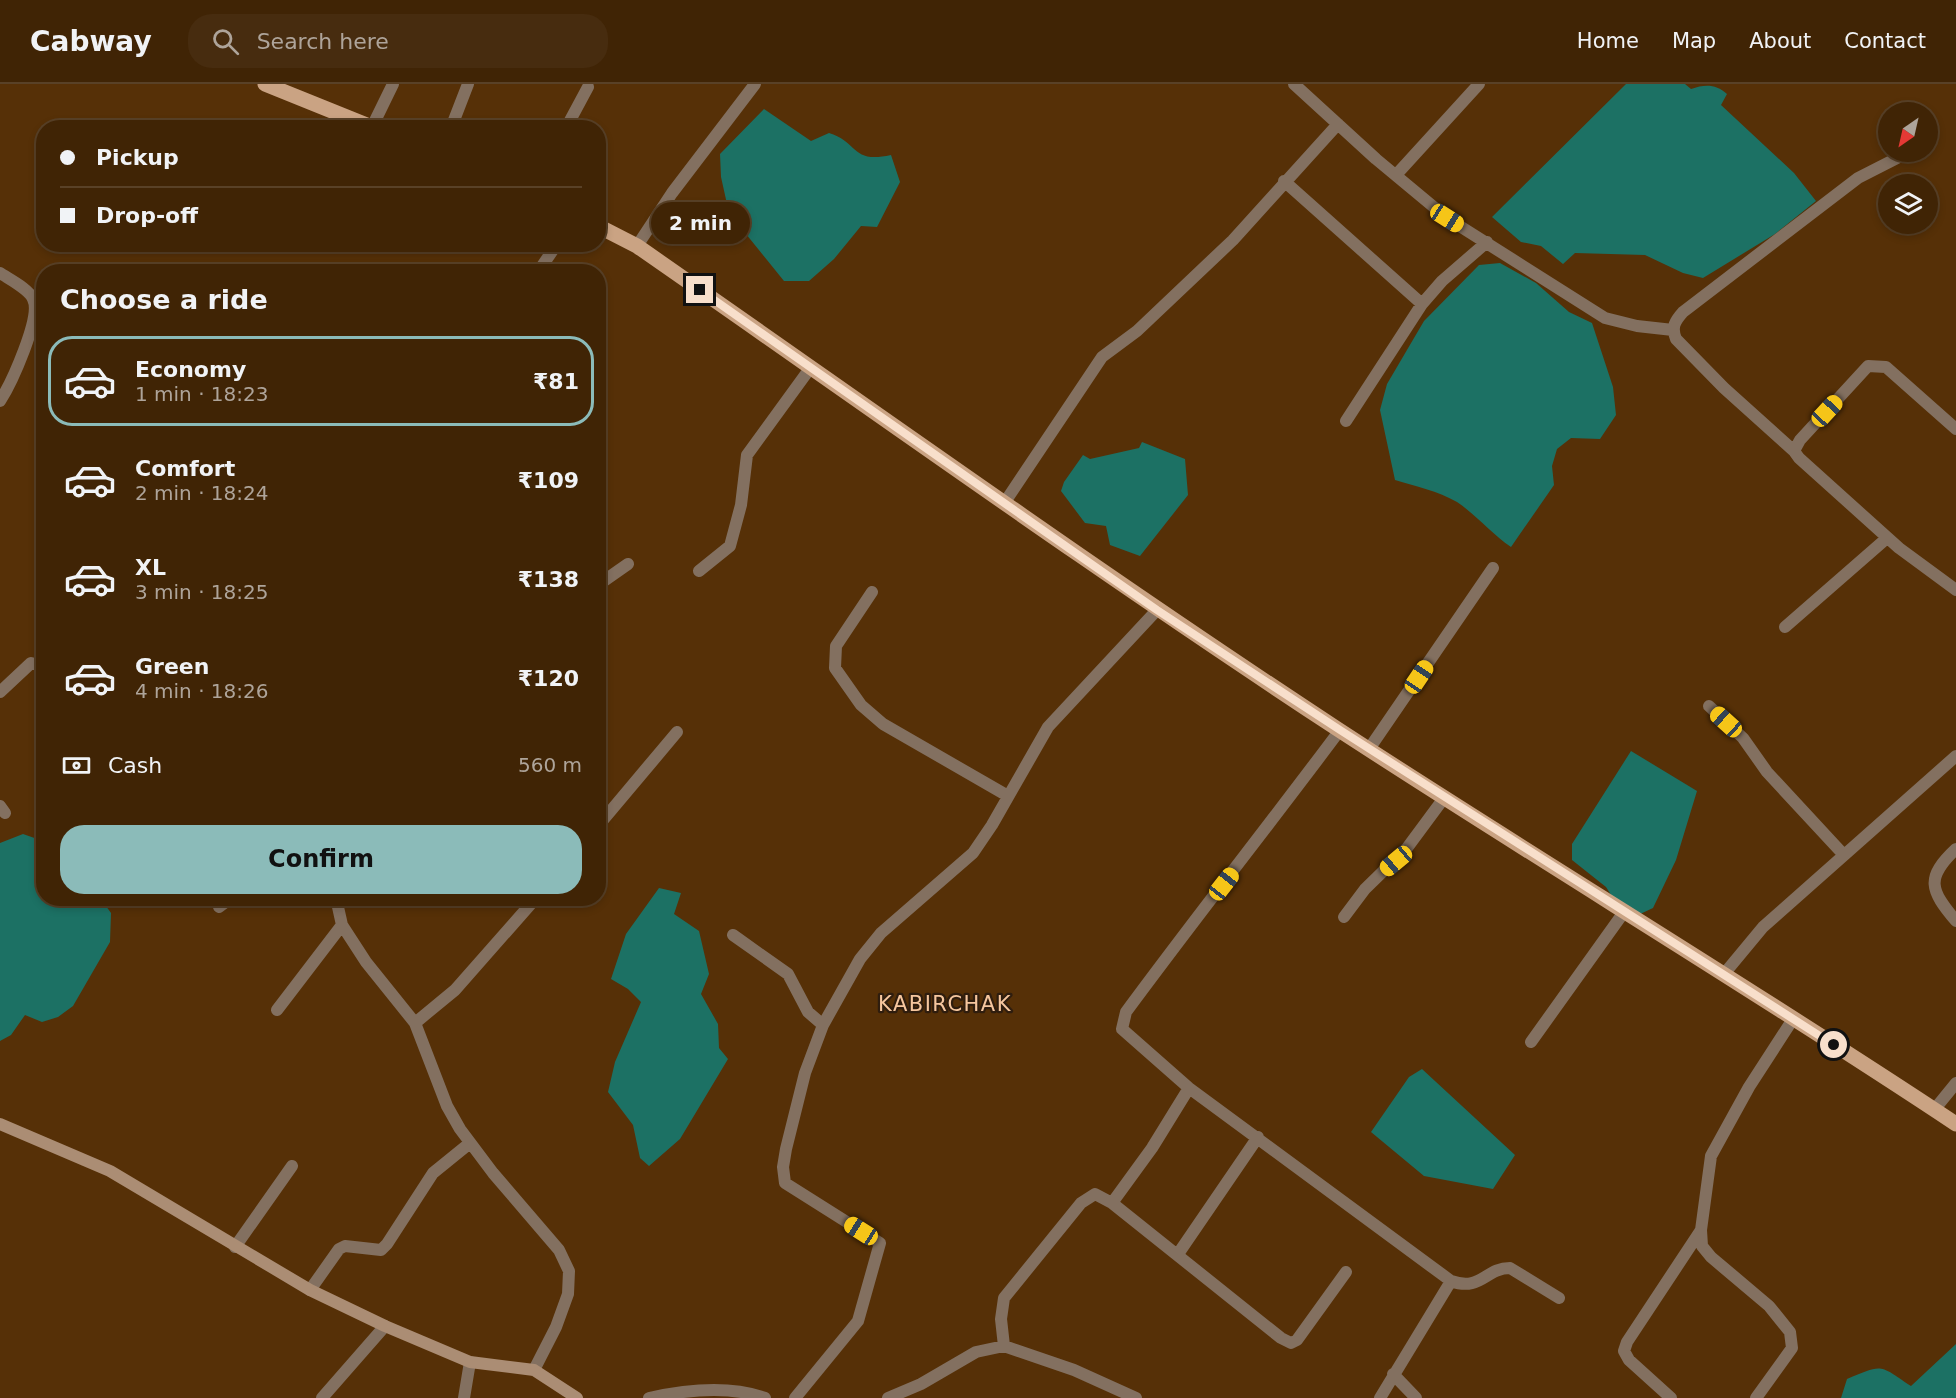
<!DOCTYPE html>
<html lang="en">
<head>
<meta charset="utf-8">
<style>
  :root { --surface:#402405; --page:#472c0f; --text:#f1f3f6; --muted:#aea49a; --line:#594127; --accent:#8bbbb9 }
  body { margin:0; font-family:"DejaVu Sans",sans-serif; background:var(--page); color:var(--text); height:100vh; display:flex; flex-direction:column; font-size:22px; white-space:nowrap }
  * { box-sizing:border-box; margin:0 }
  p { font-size:20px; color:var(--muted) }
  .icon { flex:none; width:33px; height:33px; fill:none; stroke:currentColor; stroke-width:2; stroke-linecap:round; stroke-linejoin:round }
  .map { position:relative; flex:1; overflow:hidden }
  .drawer { position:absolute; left:36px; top:180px; width:570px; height:642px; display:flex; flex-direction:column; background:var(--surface); border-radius:24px; box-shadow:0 3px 9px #0003,0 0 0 2px var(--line) }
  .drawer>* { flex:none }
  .top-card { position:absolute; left:36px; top:36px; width:570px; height:132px; border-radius:24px; box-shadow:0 3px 9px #0003,0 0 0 2px var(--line); display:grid; align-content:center; height:132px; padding:0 24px; background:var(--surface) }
  .needle { width:39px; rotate:214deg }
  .buttons { position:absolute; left:1878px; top:18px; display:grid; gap:12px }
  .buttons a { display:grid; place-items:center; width:60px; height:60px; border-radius:50%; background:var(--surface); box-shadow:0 3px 9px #0003,0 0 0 2px var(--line); font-size:30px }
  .end { position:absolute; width:27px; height:27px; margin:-14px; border:8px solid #f8dfcb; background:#111; box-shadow:0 0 0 3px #111 }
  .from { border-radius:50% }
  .bubble { position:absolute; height:42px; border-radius:21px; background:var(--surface); box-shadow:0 3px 9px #0003,0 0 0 2px var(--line); font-size:20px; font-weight:800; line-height:42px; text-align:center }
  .car { position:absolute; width:18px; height:36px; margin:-18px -9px; border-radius:8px; box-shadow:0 0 4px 2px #0007; background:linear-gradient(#f5c518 24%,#345 0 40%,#f5c518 0 76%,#345 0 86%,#f5c518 0) }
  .top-card b { display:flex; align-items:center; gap:21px; height:57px; font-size:22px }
  .top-card b+b { border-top:2px solid var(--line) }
  .top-card i { width:15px; height:15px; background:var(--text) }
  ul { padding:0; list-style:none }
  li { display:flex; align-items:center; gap:18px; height:90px; margin:0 12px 9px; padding:0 12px; border:3px solid transparent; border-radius:24px }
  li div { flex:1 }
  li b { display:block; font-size:22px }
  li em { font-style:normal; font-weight:800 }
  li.selected { border-color:var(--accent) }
  li>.icon { width:54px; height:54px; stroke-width:1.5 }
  h2 { padding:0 24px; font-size:27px; line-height:72px }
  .pay { display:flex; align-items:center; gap:15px; height:66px; padding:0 24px; font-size:22px }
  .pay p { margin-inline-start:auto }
  .cta { display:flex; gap:12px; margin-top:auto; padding:12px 24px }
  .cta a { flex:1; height:69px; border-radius:24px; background:var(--accent); color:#111; font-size:24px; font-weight:800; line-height:69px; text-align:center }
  header { display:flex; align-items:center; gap:36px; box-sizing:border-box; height:84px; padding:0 30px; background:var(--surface); border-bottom:2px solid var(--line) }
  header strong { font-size:28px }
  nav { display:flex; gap:33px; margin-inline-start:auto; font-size:21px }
  .search { width:420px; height:54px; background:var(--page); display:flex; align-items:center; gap:15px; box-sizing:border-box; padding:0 21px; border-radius:24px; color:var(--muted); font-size:22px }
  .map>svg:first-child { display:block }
  .water { fill:#1c7164 }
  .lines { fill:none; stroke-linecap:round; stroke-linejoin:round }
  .minor { stroke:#837060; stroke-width:12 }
  .secondary { stroke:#ab8d74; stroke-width:12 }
  .primary { stroke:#caa383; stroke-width:15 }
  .route { stroke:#f8dfcb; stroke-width:8 }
  .labels { text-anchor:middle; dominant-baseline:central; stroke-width:4.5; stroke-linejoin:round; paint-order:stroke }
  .neighbourhood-label { font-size:21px; letter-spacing:1.5px; fill:#f6c69e; stroke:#2f1d0e }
</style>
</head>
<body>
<header>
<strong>Cabway</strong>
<div class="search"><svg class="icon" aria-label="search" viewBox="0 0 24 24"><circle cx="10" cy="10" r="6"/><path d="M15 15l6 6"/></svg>Search here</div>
<nav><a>Home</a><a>Map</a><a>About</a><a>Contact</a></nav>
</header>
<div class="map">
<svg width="1956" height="1314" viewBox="0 0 1956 1314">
  <rect width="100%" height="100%" fill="#563007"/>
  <!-- water -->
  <path class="water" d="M1626 0H1685L1691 5C1705 0 1716 0 1727 10L1721 21 1794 89 1816 117 1775 150 1703 194 1683 189 1645 171 1575 169 1563 180 1541 162 1521 158 1492 133Z
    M764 25 811 57 829 49C859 58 851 80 891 71L900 98 877 143 861 142 834 175 809 197H784L729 129 721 93 720 70Z
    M1500 179 1536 199 1569 228 1592 239 1613 303 1616 331 1600 355 1571 354 1557 365 1552 382 1554 401 1511 463C1492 450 1476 431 1457 418 1438 407 1415 402 1395 396L1380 326 1387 300 1424 237 1479 181Z
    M1142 358 1185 375 1188 411 1140 472 1110 461 1106 442 1085 439 1061 407 1064 398 1083 371 1090 375 1139 364Z
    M1631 667 1697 707 1676 776 1653 824 1638 831 1618 822 1606 803 1572 776V760Z
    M23 750 43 757 44 814 101 815 111 829 110 858 73 922 58 933 42 938 25 931 11 951 0 957V759Z
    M659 804 681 809 674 830 699 847 709 890 701 910 718 940 719 964 728 975 680 1055 649 1082 640 1074 633 1041 608 1008 615 978 641 918 628 905 611 895 626 850Z
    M1422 985 1515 1071 1493 1105 1424 1092 1371 1048 1409 993Z
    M1956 1260V1314H1841L1847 1295C1884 1279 1879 1281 1911 1302Z"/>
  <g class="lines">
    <!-- minor -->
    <path class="minor" d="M1294 0 1376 75 1447 134 1605 234 1637 242 1673 246
      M372 43 393 0
      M451 44 468 0
      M566 44 588 3
      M1396 91 1479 0
      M1284 97 1422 220
      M637 162 672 109 755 0
      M538 188 557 160
      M0 189C9 195 29 205 33 215 42 233 11 300 0 317
      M1346 337 1422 220 1442 197 1487 158
      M1956 345 1886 283 1868 282 1800 356 1794 367 1799 374 1899 464 1956 506
      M1794 367 1724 304 1676 255C1671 243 1675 237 1683 228L1858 94 1909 68
      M1005 418 1102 273 1137 247 1233 156 1338 40
      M699 487 730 462 741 421 747 371 811 283
      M598 501 628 480
      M872 508 836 562 835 584 861 621 883 640 1008 712
      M1785 543 1887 454
      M0 608 31 579 44 582
      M1709 622 1743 654 1767 688 1843 770
      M1340 646C1269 741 1196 833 1126 928L1122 945 1189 1004 1451 1197C1481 1208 1485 1184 1510 1184L1559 1214
      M1369 665 1493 484
      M0 722 5 729
      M598 742 677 648
      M1956 765C1925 794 1930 806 1956 837
      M336 814 342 841 366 878 415 939 447 1022 460 1045 493 1089 559 1166 569 1187 568 1210 556 1243 534 1286
      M219 823 231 814
      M1344 833 1365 805 1407 764 1444 714
      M733 851 788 890 808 928 823 941
      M1724 890 1763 843 1956 672
      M277 926 342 841
      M415 939 455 906 536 814
      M1531 958 1624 828
      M1934 1026 1956 999
      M1112 1119 1152 1064 1189 1004
      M235 1163 292 1082
      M1178 1170 1258 1053
      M310 1206 339 1165 345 1162 381 1166 387 1160 433 1089 470 1059
      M1004 1262 1001 1235 1004 1214 1081 1119 1095 1110 1112 1119 1281 1254 1291 1259 1297 1256 1346 1188
      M1393 1290 1416 1314
      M322 1314 385 1242
      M464 1314 470 1278
      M649 1314C685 1306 729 1301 765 1314
      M795 1314 858 1237 880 1159 785 1099 783 1083 786 1065 805 989 823 941 860 875 881 849 973 769 992 741 1048 643 1157 526
      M888 1314 921 1300 976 1268 1004 1262 1074 1286 1136 1314
      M1380 1314 1451 1197
      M1671 1314 1629 1276 1624 1267 1627 1258 1701 1146
      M1756 1314 1792 1264 1790 1248 1769 1222 1711 1173 1702 1162 1701 1146 1711 1072 1749 1003 1793 935"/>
    <!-- secondary -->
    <path class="secondary" d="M0 1040 110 1087 310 1206 385 1242 470 1278 534 1286 577 1314"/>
    <!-- primary -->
    <path class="primary" d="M265 0 374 44
      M598 142 637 162C870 324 1101 490 1339 646 1543 779 1753 905 1956 1040"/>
  </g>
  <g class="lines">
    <!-- route -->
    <path class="route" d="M700 206 1157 526 1340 646 1834 961"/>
  </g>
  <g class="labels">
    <!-- neighbourhood labels -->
    <g class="neighbourhood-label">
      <text x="945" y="920">KABIRCHAK</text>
    </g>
  </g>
</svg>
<div class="buttons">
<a><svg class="needle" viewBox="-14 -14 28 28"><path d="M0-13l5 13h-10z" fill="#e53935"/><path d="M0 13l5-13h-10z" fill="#aea49a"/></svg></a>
<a><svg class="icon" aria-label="layers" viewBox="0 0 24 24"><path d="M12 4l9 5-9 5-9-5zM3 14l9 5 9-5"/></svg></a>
</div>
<i class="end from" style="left:1834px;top:961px"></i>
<i class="end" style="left:700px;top:206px"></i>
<div class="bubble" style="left:651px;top:118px;width:99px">2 min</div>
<i class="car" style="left:1447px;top:134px;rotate:122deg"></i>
<i class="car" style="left:1827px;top:327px;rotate:43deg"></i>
<i class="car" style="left:1419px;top:593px;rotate:34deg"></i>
<i class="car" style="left:1726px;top:638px;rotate:312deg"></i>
<i class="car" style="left:1396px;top:777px;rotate:230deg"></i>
<i class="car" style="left:1224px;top:800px;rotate:38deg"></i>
<i class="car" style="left:861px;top:1147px;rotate:302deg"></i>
<div class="top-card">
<b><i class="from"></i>Pickup</b>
<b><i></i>Drop-off</b>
</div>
<section class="drawer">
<h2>Choose a ride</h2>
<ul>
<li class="selected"><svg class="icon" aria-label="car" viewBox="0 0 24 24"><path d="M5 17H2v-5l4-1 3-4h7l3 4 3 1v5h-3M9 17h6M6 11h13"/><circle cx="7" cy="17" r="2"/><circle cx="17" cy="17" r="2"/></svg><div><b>Economy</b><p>1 min · 18:23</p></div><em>₹81</em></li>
<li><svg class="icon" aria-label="car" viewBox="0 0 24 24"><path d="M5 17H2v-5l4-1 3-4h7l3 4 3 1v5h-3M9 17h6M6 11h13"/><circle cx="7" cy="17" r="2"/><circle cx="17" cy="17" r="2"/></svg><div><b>Comfort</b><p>2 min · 18:24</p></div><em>₹109</em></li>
<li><svg class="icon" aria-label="car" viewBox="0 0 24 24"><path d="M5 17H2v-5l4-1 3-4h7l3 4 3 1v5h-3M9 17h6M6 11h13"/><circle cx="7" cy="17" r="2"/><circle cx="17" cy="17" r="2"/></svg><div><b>XL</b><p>3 min · 18:25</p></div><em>₹138</em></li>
<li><svg class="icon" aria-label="car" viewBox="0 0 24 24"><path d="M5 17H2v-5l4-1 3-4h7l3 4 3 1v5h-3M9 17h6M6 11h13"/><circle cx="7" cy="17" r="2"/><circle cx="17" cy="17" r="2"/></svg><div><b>Green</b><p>4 min · 18:26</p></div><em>₹120</em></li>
</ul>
<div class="pay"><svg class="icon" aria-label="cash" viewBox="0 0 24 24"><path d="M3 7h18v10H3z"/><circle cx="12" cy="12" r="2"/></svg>Cash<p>560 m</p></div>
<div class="cta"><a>Confirm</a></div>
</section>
</div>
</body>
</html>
